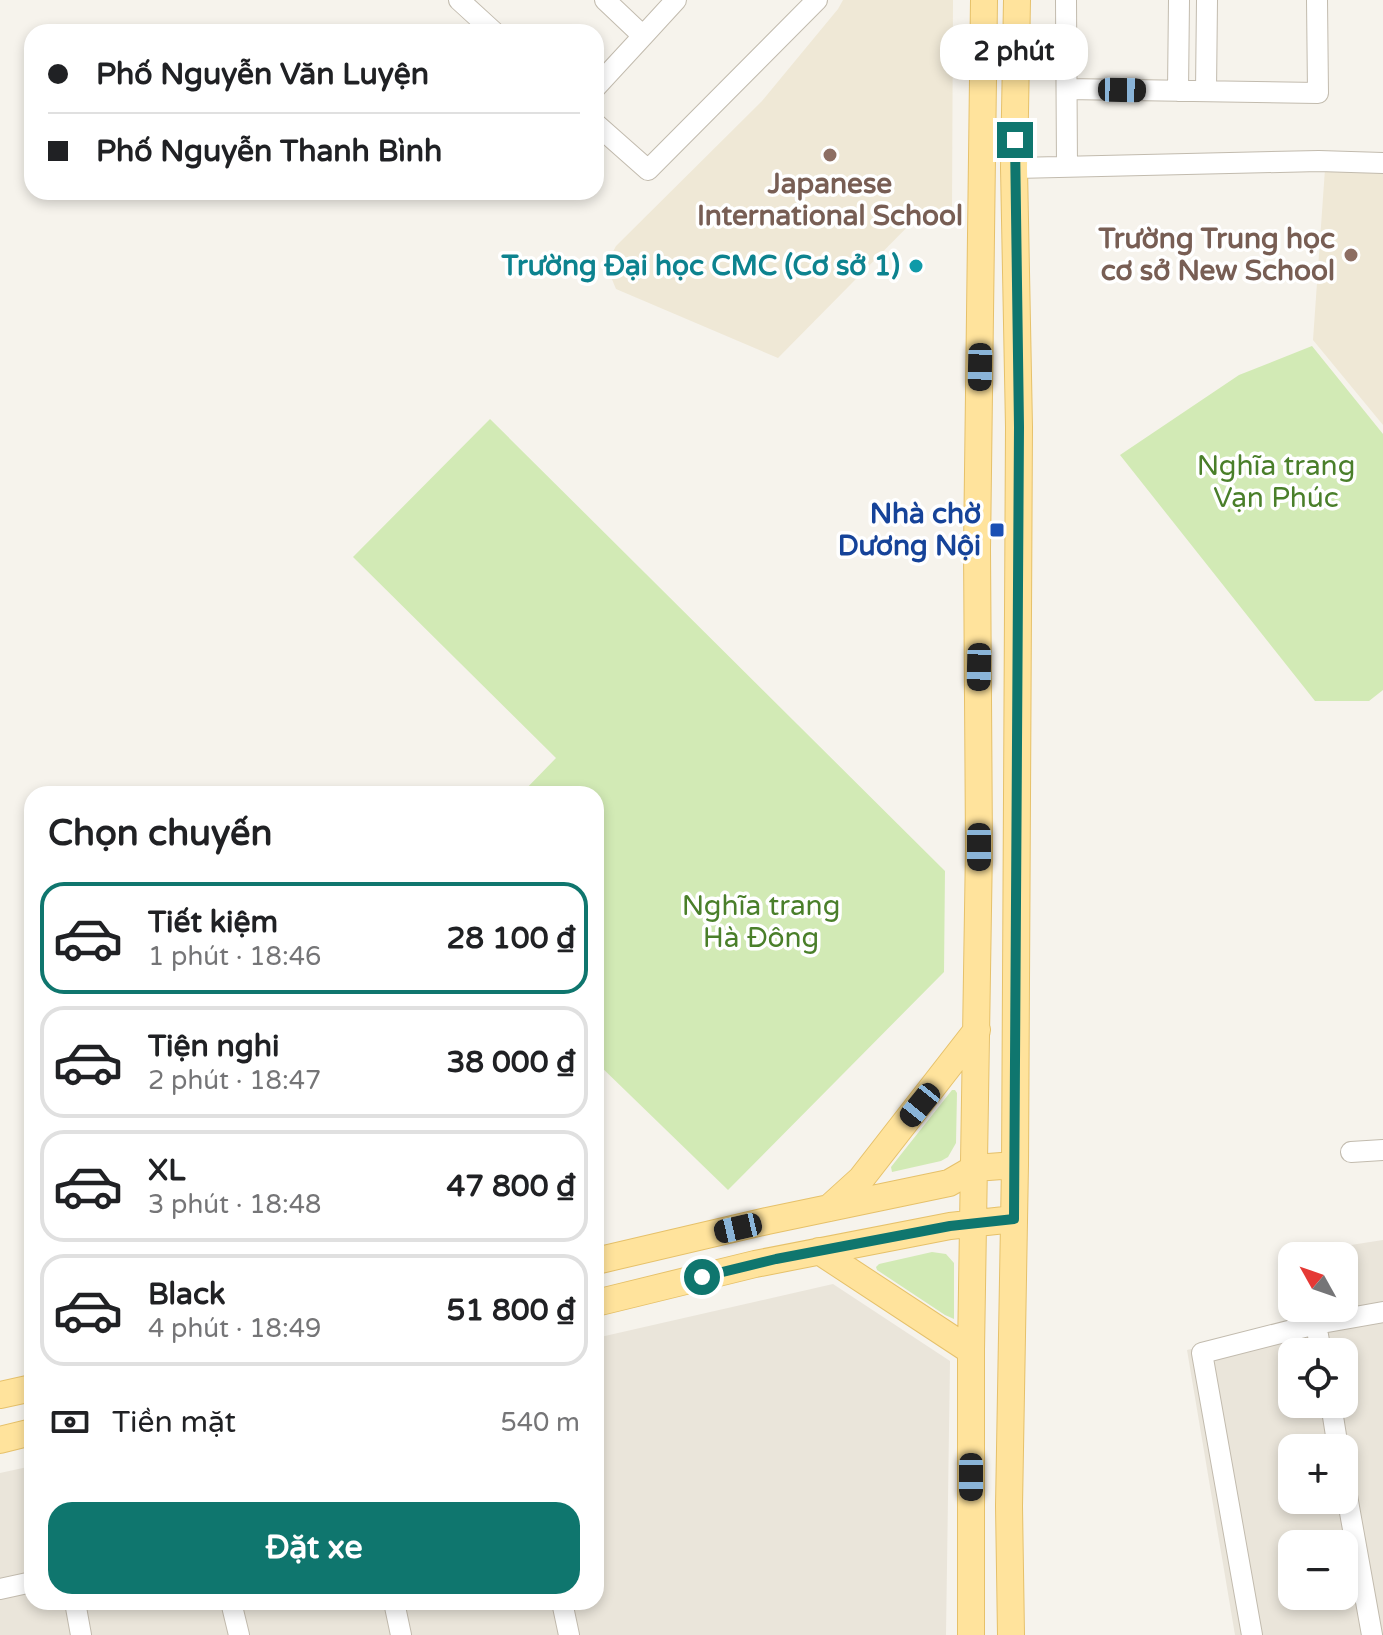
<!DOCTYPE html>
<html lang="vi">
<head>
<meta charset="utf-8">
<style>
  :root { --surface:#fff; --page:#f2f2f2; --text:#202124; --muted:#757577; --line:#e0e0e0; --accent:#0f766e }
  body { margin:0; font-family:"Varela Round",sans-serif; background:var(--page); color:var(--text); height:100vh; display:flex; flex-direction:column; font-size:30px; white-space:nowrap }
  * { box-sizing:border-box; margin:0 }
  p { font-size:26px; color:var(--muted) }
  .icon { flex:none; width:44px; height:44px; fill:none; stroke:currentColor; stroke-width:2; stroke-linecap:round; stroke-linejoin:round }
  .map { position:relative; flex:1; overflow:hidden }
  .sheet { position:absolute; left:24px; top:786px; width:580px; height:824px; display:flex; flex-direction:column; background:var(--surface); border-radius:24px; box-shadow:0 4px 12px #0003 }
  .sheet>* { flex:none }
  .hud { position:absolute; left:24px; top:24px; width:580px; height:176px; border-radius:24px; box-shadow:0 4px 12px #0003; display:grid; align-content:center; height:176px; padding:0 24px; background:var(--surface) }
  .needle { width:52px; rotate:310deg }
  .fabs { position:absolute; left:1278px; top:1242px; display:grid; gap:16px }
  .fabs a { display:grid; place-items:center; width:80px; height:80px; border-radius:16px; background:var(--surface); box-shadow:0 4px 12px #0003; font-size:40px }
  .end { position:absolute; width:36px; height:36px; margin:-18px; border:10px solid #0f766e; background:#fff; box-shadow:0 0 0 4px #fff }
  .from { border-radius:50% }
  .bubble { position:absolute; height:56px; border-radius:24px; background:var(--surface); box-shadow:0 4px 12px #0003; font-size:26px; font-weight:700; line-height:56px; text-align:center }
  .car { position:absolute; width:24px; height:48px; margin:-24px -12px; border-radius:10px; box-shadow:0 0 6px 2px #0007; background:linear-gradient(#222 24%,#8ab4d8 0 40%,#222 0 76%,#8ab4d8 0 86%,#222 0) }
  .hud b { display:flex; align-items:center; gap:28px; height:76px; font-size:30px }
  .hud b+b { border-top:2px solid var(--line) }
  .hud i { width:20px; height:20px; background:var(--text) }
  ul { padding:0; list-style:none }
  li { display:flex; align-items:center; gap:24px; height:112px; margin:0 16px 12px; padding:0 8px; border:4px solid var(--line); border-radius:24px }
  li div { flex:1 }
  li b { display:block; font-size:30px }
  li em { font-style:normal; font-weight:700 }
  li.active { border-color:var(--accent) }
  li>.icon { width:72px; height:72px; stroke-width:1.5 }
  h2 { padding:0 24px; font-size:36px; line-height:96px }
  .pay { display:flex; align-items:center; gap:20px; height:88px; padding:0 24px; font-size:30px }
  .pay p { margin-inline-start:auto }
  .primary-button { display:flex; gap:16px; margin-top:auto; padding:16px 24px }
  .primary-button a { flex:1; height:92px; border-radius:24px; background:var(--accent); color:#fff; font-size:32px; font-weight:700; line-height:92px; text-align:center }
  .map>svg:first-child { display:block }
  .residential { fill:#eae5da; fill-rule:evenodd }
  .education { fill:#efe8d6 }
  .green { fill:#d2eab5 }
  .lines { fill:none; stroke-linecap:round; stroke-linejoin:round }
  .minor-casing { stroke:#c2bbae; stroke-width:22 }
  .major-casing { stroke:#e6c16a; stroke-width:28 }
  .minor { stroke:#fff; stroke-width:20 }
  .major { stroke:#ffe39c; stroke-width:26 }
  .route { stroke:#0f766e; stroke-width:10 }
  .education-dot { fill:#8d6e63; stroke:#fff; stroke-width:3 }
  .culture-dot { fill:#0f9aa8; stroke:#fff; stroke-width:3 }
  .transit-dot { fill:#1a4fb4; stroke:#fff; stroke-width:3 }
  .labels { text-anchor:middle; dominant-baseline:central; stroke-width:7; stroke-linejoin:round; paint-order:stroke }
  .education-label { font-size:28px; font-weight:bold; fill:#785e54; stroke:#fff }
  .culture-label { font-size:28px; font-weight:bold; fill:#0d838f; stroke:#fff; text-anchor:end }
  .park-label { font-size:28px; fill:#4a7f2a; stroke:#fff }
  .transit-label { font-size:28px; font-weight:bold; fill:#164399; stroke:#fff; text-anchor:end }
</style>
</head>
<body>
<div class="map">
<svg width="1383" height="1635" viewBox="0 0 1383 1635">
  <rect width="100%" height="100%" fill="#f6f3ec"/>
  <!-- residential -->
  <path class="residential" d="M1383 1240V1635H1235L1187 1350 1303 1321 1307 1308H1344V1256H1323L1325 1249ZM1292 1352H1344V1404H1292ZM1292 1448H1344V1500H1292ZM1292 1544H1344V1596H1292Z
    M833 1284 950 1361 946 1635H0V1473L32 1466V1602H596V1338Z"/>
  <!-- education -->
  <path class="education" d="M843 0H953L952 210 925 209 778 358 616 289 606 265 616 246 762 101 838 9Z
    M1325 169 1383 171V425L1313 340Z"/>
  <!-- green -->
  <path class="green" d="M1312 346 1383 434V690L1369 701H1315L1120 455 1239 375Z
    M490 419 945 871 944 972 728 1190 596 1062V794H521L556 758 353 557Z
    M952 1090H955L957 1093 956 1143 948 1157 941 1161 892 1172 891 1167Z
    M932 1252 946 1254 954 1263V1319L945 1315 877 1270 876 1267 879 1264Z"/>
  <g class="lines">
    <defs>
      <path id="minor" d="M459 0 494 32
        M605 0 643 36 676 0
        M1066 0 1067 167
        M596 87 643 36
        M1067 89 1318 93 1317 0
        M1178 91 1179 0
        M1206 91 1207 0
        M596 124 648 170 817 0
        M1014 168 1319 161 1383 163
        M1351 1152 1383 1150
        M1316 1308V1324L1321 1352
        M1331 1404 1338 1448
        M1344 1479 1372 1635
        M0 1589 32 1582
        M75 1602 81 1635
        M231 1602 239 1635
        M394 1602 401 1635
        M562 1602 569 1635
        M1252 1635 1202 1353 1316 1324 1383 1312"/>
      <path id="major" d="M829 1208 861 1179 977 1030
        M819 1251 971 1351
        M596 1261 767 1221 949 1183 975 1168 1015 1165
        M596 1303 755 1264 950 1226 1014 1219
        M0 1395 32 1388
        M0 1440 32 1432
        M971 1635V1351L979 847 977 550 984 0
        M1011 1635 1009 1506 1015 1165 1019 427 1014 168 1017 0"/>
    </defs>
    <!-- minor casing -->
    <use href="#minor" class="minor-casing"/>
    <!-- major casing -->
    <use href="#major" class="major-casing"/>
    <!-- minor -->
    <use href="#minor" class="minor"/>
    <!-- major -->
    <use href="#major" class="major"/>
  </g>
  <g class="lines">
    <!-- route -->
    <path class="route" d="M702 1277 776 1259 950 1226 1014 1219 1019 427 1015 140"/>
  </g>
  <!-- markers -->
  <g class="education-dot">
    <circle cx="830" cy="155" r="8"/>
    <circle cx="1351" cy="255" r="8"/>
  </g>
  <circle class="culture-dot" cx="916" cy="266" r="8"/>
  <rect class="transit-dot" x="989" y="522" width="16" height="16" rx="4"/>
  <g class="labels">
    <!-- education labels -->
    <g class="education-label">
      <text x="830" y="184">Japanese<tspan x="830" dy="32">International School</tspan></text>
      <text x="1335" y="239" text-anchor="end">Trường Trung học<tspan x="1335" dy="32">cơ sở New School</tspan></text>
    </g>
    <!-- culture labels -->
    <g class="culture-label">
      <text x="900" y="266">Trường Đại học CMC (Cơ sở 1)</text>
    </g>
    <!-- park labels -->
    <g class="park-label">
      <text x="1276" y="466">Nghĩa trang<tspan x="1276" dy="32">Vạn Phúc</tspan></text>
      <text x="761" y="906">Nghĩa trang<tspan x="761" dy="32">Hà Đông</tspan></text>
    </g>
    <!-- transit labels -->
    <g class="transit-label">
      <text x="981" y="514">Nhà chờ<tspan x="981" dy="32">Dương Nội</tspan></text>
    </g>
  </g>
</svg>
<div class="fabs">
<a><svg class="needle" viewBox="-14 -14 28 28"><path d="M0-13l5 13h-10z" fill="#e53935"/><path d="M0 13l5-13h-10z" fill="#757577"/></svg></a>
<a><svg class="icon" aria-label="locate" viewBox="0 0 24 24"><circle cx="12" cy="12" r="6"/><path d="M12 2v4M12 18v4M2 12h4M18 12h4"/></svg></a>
<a>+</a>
<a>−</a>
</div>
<i class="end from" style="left:702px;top:1277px"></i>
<i class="end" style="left:1015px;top:140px"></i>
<div class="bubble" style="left:940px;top:24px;width:148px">2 phút</div>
<i class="car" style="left:1122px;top:90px;rotate:91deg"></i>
<i class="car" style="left:980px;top:367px;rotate:181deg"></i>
<i class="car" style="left:979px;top:667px;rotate:181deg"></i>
<i class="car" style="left:979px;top:847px;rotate:180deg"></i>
<i class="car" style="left:920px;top:1105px;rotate:219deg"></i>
<i class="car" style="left:738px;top:1228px;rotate:257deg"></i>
<i class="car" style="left:971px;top:1477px;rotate:180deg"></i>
<div class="hud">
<b><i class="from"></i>Phố Nguyễn Văn Luyện</b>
<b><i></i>Phố Nguyễn Thanh Bình</b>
</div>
<section class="sheet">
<h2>Chọn chuyến</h2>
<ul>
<li class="active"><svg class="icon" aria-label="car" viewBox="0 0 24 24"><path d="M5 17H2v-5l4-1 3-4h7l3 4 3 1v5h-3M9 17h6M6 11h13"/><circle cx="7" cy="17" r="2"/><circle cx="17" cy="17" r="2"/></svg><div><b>Tiết kiệm</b><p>1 phút · 18:46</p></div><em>28 100 ₫</em></li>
<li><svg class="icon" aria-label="car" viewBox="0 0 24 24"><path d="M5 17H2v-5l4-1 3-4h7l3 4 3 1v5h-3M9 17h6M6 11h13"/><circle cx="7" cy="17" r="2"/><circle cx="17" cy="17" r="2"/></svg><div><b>Tiện nghi</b><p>2 phút · 18:47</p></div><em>38 000 ₫</em></li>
<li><svg class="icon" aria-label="car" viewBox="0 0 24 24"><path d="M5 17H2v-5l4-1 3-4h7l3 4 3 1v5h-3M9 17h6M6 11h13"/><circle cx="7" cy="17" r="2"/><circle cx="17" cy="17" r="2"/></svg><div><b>XL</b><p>3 phút · 18:48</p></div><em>47 800 ₫</em></li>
<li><svg class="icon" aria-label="car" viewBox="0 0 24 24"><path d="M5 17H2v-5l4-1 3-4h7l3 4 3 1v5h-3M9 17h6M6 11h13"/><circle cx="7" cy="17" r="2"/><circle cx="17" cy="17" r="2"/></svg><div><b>Black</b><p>4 phút · 18:49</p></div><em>51 800 ₫</em></li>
</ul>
<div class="pay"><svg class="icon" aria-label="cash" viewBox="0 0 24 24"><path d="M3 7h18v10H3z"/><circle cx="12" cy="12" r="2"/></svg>Tiền mặt<p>540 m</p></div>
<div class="primary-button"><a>Đặt xe</a></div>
</section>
</div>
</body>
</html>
